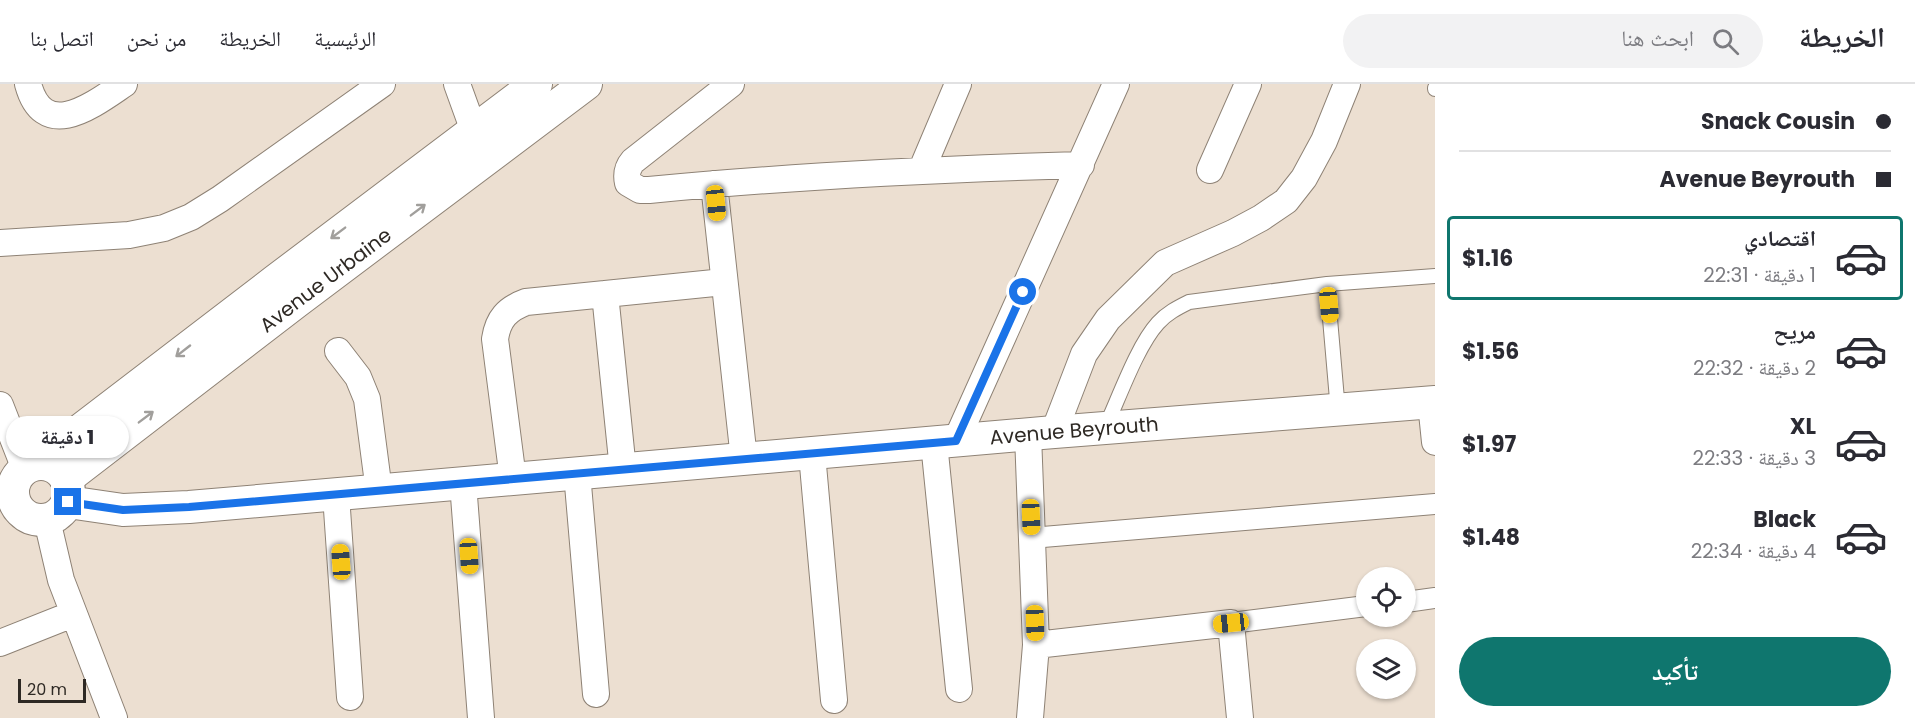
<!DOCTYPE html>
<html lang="ar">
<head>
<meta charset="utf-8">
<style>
  :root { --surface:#fff; --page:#f2f2f3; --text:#2b2b33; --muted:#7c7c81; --line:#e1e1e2; --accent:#0f766e }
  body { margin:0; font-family:Poppins,"Noto Naskh Arabic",sans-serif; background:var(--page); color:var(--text); direction:rtl; height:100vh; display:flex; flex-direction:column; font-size:22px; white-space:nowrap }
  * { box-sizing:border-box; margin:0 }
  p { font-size:20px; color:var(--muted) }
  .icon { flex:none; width:33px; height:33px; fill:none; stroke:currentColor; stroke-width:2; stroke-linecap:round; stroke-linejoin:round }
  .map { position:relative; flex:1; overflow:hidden; direction:ltr }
  .details { display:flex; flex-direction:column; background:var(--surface); width:480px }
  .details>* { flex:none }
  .top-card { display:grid; align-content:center; height:132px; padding:0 24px; background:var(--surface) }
  .buttons { position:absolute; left:1356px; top:483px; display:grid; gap:12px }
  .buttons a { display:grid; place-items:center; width:60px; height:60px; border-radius:50%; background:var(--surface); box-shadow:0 2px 4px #0004; font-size:30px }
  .scale { position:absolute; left:18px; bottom:15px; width:68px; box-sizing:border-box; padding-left:6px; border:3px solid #2e2924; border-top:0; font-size:16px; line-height:21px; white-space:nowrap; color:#2e2924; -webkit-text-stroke:4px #ecdfd1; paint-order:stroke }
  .end { position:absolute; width:27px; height:27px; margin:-14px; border:8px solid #1a73e8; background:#fff; box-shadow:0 0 0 3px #fff }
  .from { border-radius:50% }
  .bubble { position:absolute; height:42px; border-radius:21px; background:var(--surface); box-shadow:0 2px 4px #0004; font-size:20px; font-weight:700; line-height:42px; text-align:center; direction:rtl }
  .car { position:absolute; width:18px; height:36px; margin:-18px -9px; border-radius:8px; box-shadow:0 0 4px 2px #0007; background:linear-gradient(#f5c518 24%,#345 0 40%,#f5c518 0 76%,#345 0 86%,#f5c518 0) }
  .top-card b { display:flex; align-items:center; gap:21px; height:57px; font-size:22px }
  .top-card b+b { border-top:2px solid var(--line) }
  .top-card i { width:15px; height:15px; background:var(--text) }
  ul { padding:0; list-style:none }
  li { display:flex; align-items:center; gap:18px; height:84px; margin:0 12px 9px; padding:0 12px; border:3px solid transparent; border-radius:6px }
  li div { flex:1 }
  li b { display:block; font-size:22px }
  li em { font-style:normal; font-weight:700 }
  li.on { border-color:var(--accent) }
  li>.icon { width:54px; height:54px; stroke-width:1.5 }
  .cta { display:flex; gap:12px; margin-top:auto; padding:12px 24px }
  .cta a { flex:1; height:69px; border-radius:36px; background:var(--accent); color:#fff; font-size:24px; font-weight:700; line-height:69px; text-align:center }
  header { display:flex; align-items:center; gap:36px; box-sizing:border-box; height:84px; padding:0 30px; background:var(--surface); border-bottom:2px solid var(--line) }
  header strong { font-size:28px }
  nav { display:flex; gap:33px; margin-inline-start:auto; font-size:21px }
  .search { width:420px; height:54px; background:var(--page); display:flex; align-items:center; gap:15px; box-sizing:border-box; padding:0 21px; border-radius:33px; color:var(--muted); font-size:22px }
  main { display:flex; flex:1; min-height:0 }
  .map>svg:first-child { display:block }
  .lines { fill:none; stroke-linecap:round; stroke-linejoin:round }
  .service-casing { stroke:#8e8275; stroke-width:16 }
  .pedestrian-casing { stroke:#8e8275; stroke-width:22 }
  .minor-casing { stroke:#8e8275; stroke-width:28 }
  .tertiary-casing { stroke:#8e8275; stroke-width:34 }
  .service { stroke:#fff; stroke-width:14 }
  .pedestrian { stroke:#fff; stroke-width:20 }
  .minor { stroke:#fff; stroke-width:26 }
  .tertiary { stroke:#fff; stroke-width:32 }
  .oneway { stroke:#a19f9c }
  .route { stroke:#1a73e8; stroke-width:8 }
  .labels { text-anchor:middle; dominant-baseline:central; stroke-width:6; stroke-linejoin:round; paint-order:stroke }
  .street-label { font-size:20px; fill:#2e2924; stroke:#ecdfd1 }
</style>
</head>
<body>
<header>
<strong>الخريطة</strong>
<div class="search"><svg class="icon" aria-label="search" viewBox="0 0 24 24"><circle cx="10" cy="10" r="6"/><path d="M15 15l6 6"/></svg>ابحث هنا</div>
<nav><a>الرئيسية</a><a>الخريطة</a><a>من نحن</a><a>اتصل بنا</a></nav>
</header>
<main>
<section class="details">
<div class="top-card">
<b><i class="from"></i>Snack Cousin</b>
<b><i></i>Avenue Beyrouth</b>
</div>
<ul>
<li class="on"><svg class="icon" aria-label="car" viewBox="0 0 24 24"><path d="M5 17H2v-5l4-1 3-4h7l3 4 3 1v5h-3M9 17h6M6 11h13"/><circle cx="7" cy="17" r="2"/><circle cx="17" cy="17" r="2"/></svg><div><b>اقتصادي</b><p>1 دقيقة · 22:31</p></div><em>$1.16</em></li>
<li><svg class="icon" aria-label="car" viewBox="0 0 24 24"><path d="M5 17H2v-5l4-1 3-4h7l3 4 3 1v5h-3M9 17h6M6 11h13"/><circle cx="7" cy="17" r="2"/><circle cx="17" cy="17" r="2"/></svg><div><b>مريح</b><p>2 دقيقة · 22:32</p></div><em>$1.56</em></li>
<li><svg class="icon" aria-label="car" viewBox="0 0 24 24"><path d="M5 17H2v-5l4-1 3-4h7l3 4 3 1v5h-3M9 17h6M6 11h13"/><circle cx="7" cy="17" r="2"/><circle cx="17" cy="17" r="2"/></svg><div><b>XL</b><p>3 دقيقة · 22:33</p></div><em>$1.97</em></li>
<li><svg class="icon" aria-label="car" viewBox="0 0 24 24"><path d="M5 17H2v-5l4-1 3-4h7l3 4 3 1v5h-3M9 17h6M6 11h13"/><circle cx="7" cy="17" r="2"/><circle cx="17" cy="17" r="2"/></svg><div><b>Black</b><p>4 دقيقة · 22:34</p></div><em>$1.48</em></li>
</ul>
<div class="cta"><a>تأكيد</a></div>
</section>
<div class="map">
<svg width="1435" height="634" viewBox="0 0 1435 634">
  <rect width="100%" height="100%" fill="#ecdfd1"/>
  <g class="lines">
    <defs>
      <path id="service" d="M1435 4V5
        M1327 200 1338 327
        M1105 344C1119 314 1137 262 1158 239 1167 229 1177 224 1189 218L1327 200 1435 192"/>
      <path id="pedestrian" d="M1031 454 1435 420
        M1406 518 1435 514
        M1231 539 1366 522"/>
      <path id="minor" d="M28 0C44 59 93 21 124 0
        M457 0 474 47
        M731 0 633 77C627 84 626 90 628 99L640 106H649C793 92 937 85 1081 81
        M922 85 958 0
        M1210 86 1248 0
        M714 100 744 375
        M0 159 129 151 164 144 191 133 220 115 382 0
        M605 210 623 386
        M338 267 358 293 367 315 379 407
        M1431 319 1435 358
        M0 321 25 385
        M1054 348 1084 270 1108 235 1165 179 1233 149 1261 134 1286 117 1304 94 1324 57 1347 0
        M1028 351 1036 561 1030 634
        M956 357 1116 0
        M934 359 959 605
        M812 370 834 616
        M577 389 596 610
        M513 395 495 255C498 235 507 225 526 218L724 198
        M463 399 481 634
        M336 411 350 613
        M47 436 61 496 114 634
        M0 559 73 530
        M1036 561 1231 539 1240 634"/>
      <g id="tertiary">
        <circle cx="41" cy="408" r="28"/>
        <path d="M36 380 275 197 536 0"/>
        <path id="s1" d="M66 395 296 218 586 0"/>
        <path id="s2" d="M68 418 123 426 189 423 1054 348 1435 318"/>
      </g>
    </defs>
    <!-- service casing -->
    <use href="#service" class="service-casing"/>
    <!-- pedestrian casing -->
    <use href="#pedestrian" class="pedestrian-casing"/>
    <!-- minor casing -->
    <use href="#minor" class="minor-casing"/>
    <!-- tertiary casing -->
    <use href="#tertiary" class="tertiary-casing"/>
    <!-- service -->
    <use href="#service" class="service"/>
    <!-- pedestrian -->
    <use href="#pedestrian" class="pedestrian"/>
    <!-- minor -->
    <use href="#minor" class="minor"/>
    <!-- tertiary -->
    <use href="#tertiary" class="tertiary"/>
  </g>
  <!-- one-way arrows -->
  <defs><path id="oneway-shaft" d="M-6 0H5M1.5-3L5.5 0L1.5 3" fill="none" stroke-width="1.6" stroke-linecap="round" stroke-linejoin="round" transform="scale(1.5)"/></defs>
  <g class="oneway">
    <use href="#oneway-shaft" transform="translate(418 126) rotate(-37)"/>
    <use href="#oneway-shaft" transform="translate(338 149) rotate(143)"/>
    <use href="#oneway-shaft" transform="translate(183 267) rotate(142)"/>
    <use href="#oneway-shaft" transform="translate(146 333) rotate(-37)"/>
  </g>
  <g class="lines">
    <!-- route -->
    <path class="route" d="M68 418 123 426 189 423 956 357 1023 208"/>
  </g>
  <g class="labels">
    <!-- street labels -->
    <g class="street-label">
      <text stroke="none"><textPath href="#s1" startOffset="327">Avenue Urbaine</textPath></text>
      <text stroke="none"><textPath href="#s2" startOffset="1010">Avenue Beyrouth</textPath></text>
    </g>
  </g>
</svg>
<div class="buttons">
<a><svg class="icon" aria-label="locate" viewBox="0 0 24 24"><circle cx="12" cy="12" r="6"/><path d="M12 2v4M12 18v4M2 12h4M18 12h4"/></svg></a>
<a><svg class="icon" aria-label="layers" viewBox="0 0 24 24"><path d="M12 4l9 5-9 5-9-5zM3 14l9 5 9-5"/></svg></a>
</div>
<div class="scale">20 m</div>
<i class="end from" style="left:1023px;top:208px"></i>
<i class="end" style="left:68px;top:418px"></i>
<div class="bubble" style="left:6px;top:332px;width:123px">1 دقيقة</div>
<i class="car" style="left:716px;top:119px;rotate:174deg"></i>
<i class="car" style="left:1329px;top:221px;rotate:175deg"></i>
<i class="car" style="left:1031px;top:433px;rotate:178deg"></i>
<i class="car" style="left:469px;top:472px;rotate:176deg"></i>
<i class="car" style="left:341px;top:478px;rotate:356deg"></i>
<i class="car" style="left:1035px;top:539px;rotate:178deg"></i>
<i class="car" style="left:1231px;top:539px;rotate:264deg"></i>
</div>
</main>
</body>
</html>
